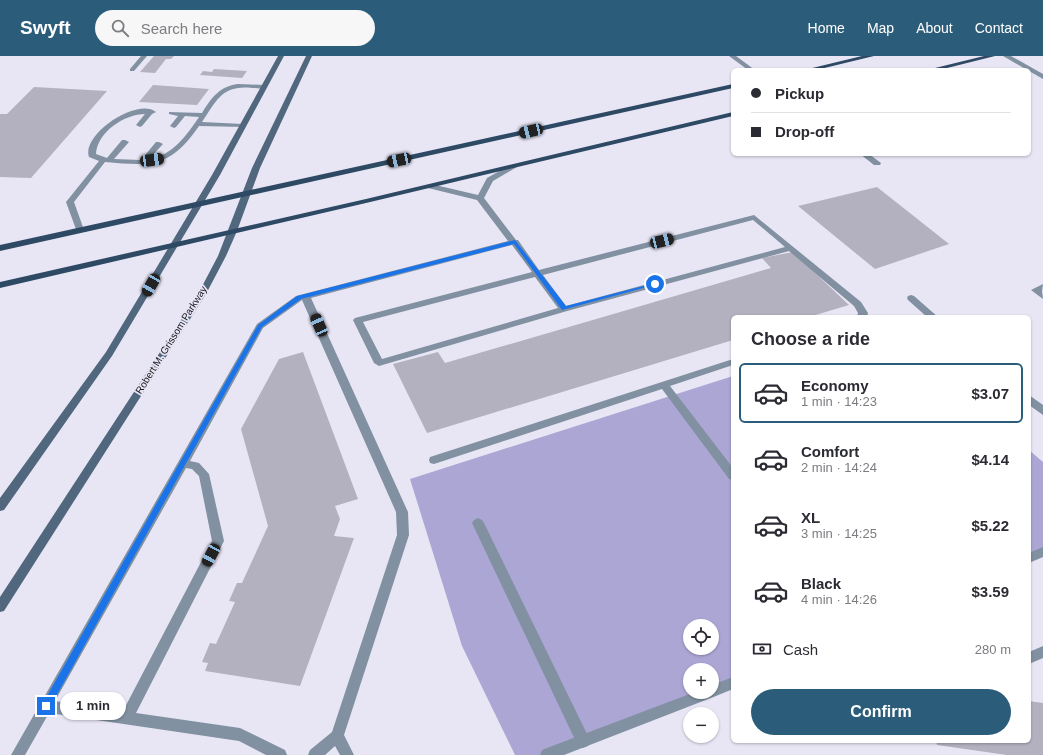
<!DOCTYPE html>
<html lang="en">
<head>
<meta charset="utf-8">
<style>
  :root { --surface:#fff; --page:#f7f7f7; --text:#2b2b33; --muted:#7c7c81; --line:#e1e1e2; --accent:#2b5d7a }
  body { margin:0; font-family:Helvetica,sans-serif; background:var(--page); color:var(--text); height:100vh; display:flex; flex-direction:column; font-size:15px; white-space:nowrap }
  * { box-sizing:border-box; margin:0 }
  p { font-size:13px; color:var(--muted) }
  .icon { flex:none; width:22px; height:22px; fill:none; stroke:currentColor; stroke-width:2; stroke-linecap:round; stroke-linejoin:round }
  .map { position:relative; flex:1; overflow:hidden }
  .details { position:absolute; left:731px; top:259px; width:300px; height:428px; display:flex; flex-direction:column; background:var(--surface); border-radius:6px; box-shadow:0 1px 3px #0004 }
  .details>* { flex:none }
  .top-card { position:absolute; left:731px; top:12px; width:300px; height:88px; border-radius:6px; box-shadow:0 1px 3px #0004; display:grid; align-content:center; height:88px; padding:0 20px; background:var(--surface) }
  .controls { position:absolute; left:683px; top:563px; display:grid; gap:8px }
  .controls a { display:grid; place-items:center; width:36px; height:36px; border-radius:50%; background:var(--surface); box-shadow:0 1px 3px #0004; font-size:20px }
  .end { position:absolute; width:18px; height:18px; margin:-9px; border:5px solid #1a73e8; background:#fff; box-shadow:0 0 0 2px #fff }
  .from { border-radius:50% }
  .bubble { position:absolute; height:28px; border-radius:14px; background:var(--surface); box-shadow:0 1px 3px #0004; font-size:13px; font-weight:600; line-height:28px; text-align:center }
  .car { position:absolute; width:12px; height:24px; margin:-12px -6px; border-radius:5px; box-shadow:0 0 3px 1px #0007; background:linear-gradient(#222 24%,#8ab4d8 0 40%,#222 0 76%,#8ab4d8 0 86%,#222 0) }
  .top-card b { display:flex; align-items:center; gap:14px; height:38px; font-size:15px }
  .top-card b+b { border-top:1px solid var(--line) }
  .top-card i { width:10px; height:10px; background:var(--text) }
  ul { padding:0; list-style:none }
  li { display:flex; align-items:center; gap:12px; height:60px; margin:0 8px 6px; padding:0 12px; border:2px solid transparent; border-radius:6px }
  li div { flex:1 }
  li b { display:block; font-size:15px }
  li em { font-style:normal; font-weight:600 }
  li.on { border-color:var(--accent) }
  li>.icon { width:36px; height:36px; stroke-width:1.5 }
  h2 { padding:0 20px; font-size:18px; line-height:48px }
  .pay { display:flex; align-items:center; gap:10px; height:44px; padding:0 20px; font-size:15px }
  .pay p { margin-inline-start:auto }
  .cta { display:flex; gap:8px; margin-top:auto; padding:8px 20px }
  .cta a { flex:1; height:46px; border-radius:24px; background:var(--accent); color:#fff; font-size:16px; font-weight:600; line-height:46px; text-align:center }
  header { display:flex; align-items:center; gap:24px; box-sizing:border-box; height:56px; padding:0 20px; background:var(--accent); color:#fff }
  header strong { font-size:19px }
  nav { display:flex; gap:22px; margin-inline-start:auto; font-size:14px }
  .search { width:280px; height:36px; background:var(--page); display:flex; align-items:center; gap:10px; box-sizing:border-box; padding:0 14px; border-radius:22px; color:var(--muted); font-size:15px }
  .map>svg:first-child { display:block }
  .forest { fill:#aca6d5; fill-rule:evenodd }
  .building { fill:#b3b1c0 }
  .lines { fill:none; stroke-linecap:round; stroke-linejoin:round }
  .lane { fill:#8191a1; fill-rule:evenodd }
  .street { fill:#8191a1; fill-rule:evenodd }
  .secondary { fill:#50677e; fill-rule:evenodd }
  .primary { fill:#2d4964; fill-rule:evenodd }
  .route { fill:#1a73e8 }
  .labels { text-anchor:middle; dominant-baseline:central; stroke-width:3.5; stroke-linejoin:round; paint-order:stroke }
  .street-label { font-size:10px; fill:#17161b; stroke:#e8e6f5 }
</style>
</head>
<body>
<header>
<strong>Swyft</strong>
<div class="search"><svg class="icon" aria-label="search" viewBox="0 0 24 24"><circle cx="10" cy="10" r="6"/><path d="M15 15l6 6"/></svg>Search here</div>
<nav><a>Home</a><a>Map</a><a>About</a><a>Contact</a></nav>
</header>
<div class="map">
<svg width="1043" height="699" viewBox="0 0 1043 699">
  <rect width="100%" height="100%" fill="#e8e6f5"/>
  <!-- forest -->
  <path class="forest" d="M733 320V627L712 635V614H690V636H711L547 699H515L462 590 410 423ZM690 570H712V592H690Z
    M1029 394 1043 406V496L1029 502Z"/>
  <!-- building -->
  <path class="building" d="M154 0H174L171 3H166L155 17 140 16Z
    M214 13 247 15 242 22 200 19 203 15 212 16Z
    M153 29 209 33 197 49 139 46Z
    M34 31 107 35 31 122 0 121V58H7Z
    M877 131 949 188 875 213 798 150Z
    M793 196 849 249 809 261H733V284L427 377 393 308 438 296 445 307 771 212 762 202Z
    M303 296 358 443 335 450 340 463 334 480 354 482 300 630 205 615 208 607 202 606 210 587 216 588 235 546 229 545 237 527H242L268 470 241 373 279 303Z
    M1029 645 1043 647V699H1007L937 689 936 685H1029Z"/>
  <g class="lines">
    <!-- lane -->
    <path class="lane" d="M729 0H736L755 14H748Z
      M1003 0H1011L1043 18V23Z
      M238 28 264 29 267 31C263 34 258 32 252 32 222 29 217 44 202 66L243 68 245 69V71L199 70C170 112 152 110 105 106L74 146 84 174 80 176H77L66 146 99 105 89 101C81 79 137 41 156 56L152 58 142 70 140 71 136 69 145 58C125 58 97 76 96 98L107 102 122 84H125L129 86 114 103 141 104 156 86H159L163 88 149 103C172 100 187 79 199 61L185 60 176 71 174 72 170 70 178 60 169 58V56L202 57C211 42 220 30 238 28Z
      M860 98H869L881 107 880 109H874Z
      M510 109H516L517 111 493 125 484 142 516 184H518L539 214 754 159 861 246 868 257 867 261H857L858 257 854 250 789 195 567 255 379 310 374 307 353 264 355 262 532 216 512 189 311 242 408 456 409 479 344 679 354 699H340L335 690 325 699H308L310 694 332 676 397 479 396 456 302 244 263 272 190 405 199 407 209 418 224 485 136 657 240 672 285 694 287 699H266L239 685 49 657 25 699H11L257 268 296 240 508 185 477 144 428 132 427 130 431 128 478 139 487 122ZM753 164 785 191 566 250 543 219ZM535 221 558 252 382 303 363 266ZM186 412 192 413 199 420 212 485 123 655 55 645Z
      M1043 228 1042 235 1043 243 1031 234Z
      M911 239 914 240 938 261H927L908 244 907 242 908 240Z
      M733 303V309L670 330 733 412V424L729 423 662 333 434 408 430 407 429 404 430 401Z
      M1029 339 1043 349V359L1029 349Z
      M478 462 482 464 484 467 588 680 590 685 588 690 583 692 578 690 472 467 474 464Z
      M1043 590V602L1029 608V596Z"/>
    <!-- street -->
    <path class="street" d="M141 0H147L134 15H130V13Z
      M1043 491V501L1029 507V497Z
      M733 621V633L716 640 564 699H540L542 694 547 692 695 636H712V629Z"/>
    <!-- secondary -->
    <path class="secondary" d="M278 0H284L220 119 112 300 4 454 0 455V442L106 296 212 119Z
      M306 0H312L260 112 237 175 226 200 206 238 4 555 0 556V541L198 238 218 200 252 112Z"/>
    <!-- primary -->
    <path class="primary" d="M862 0H874L816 14H804Z
      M984 0H995L939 14H927Z
      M733 28V32L0 195V189Z
      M733 56V60L366 147 0 232V226L366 143Z"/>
  </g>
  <!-- route -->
  <path class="route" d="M515 184 566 250 655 227 658 228 562 254 514 188 301 243 262 271 49 653H43V647L258 269 297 240Z"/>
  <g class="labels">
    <!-- street labels -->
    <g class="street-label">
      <text transform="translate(171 284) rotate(-58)">Robert M. Grissom Parkway</text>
    </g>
  </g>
</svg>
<div class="controls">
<a><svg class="icon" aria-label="locate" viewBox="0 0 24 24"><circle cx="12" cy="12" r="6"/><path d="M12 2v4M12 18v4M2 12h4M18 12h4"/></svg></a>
<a>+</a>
<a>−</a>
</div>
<i class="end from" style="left:655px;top:228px"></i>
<i class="end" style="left:46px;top:650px"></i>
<div class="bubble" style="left:60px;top:636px;width:66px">1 min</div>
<i class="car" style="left:531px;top:75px;rotate:257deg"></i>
<i class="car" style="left:152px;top:104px;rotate:82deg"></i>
<i class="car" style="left:399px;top:104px;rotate:258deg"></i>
<i class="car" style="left:662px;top:185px;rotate:76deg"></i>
<i class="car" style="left:151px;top:229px;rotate:210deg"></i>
<i class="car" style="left:319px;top:269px;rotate:336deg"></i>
<i class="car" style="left:211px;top:499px;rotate:208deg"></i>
<div class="top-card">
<b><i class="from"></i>Pickup</b>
<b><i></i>Drop-off</b>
</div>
<section class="details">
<h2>Choose a ride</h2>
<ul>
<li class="on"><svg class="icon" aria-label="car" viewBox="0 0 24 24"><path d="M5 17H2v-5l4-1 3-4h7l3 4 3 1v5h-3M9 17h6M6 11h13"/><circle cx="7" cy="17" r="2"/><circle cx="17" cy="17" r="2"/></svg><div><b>Economy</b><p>1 min · 14:23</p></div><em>$3.07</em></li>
<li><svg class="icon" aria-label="car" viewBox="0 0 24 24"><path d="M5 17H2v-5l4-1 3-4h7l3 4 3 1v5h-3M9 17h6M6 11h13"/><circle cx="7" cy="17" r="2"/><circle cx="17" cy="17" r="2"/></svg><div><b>Comfort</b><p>2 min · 14:24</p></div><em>$4.14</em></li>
<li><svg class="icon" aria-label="car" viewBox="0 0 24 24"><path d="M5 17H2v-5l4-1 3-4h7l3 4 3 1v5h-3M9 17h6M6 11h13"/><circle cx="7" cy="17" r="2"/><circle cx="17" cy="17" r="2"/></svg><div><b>XL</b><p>3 min · 14:25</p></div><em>$5.22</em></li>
<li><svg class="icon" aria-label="car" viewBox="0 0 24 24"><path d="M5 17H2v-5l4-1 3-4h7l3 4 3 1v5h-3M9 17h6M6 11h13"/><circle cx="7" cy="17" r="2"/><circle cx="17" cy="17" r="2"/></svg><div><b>Black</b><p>4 min · 14:26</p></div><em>$3.59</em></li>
</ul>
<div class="pay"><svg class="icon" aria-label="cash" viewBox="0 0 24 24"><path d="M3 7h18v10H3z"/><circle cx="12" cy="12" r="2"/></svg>Cash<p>280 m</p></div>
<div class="cta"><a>Confirm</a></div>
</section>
</div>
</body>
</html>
